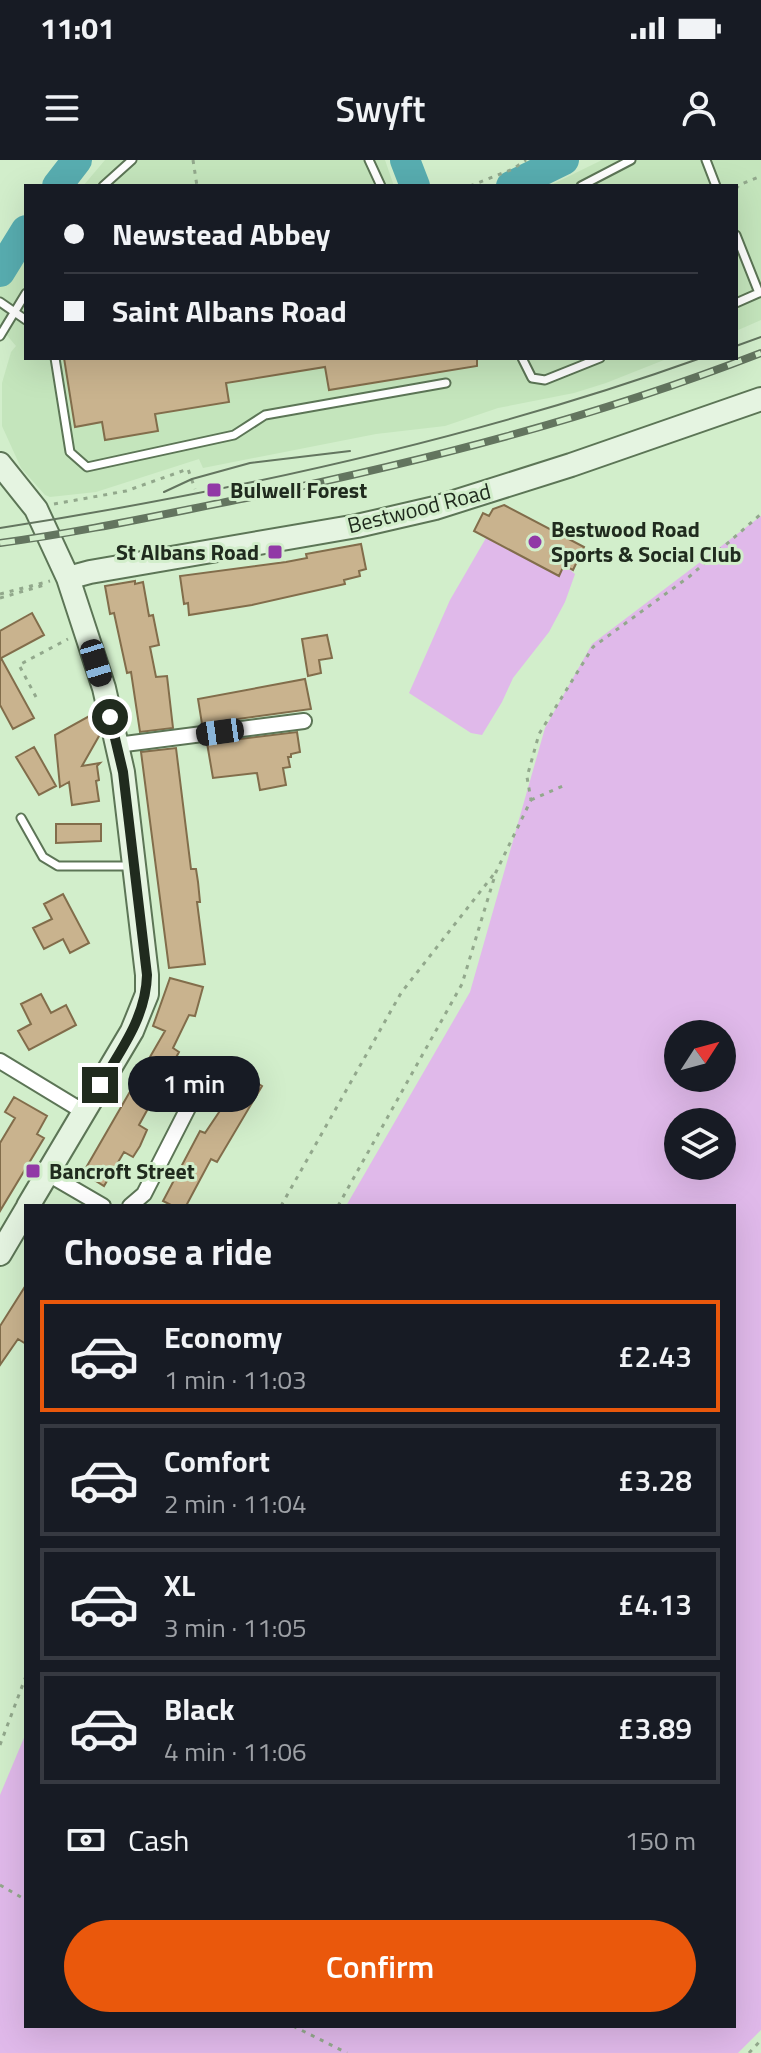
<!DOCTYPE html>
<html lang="en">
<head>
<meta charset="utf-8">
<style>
  :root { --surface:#171b24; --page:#20242c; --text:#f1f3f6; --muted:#9ea1a6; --line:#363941; --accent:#ea580c }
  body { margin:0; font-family:"Titillium Web",sans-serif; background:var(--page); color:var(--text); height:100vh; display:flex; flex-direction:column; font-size:30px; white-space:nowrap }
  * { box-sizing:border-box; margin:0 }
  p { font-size:26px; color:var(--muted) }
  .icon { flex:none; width:44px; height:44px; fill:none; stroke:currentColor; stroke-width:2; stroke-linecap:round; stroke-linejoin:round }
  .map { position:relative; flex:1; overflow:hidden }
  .details { position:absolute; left:24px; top:1044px; width:712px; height:824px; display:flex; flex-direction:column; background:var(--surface); border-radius:0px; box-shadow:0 8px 32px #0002 }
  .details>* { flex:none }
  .hud { position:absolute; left:24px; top:24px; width:714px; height:176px; border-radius:0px; box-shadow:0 8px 32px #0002; display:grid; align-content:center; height:176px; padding:0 40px; background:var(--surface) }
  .needle { width:52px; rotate:54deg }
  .controls { position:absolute; left:664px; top:860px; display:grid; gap:16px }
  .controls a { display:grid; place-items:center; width:72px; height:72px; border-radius:50%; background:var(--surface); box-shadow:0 8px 32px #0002; font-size:40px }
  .end { position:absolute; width:36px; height:36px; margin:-18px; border:10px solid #202b1e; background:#fff; box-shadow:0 0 0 4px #fff }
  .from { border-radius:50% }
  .bubble { position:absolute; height:56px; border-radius:28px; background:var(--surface); box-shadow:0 8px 32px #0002; font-size:26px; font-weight:600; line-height:56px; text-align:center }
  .car { position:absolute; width:24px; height:48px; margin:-24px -12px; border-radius:10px; box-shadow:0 0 6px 2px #0007; background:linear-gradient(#222 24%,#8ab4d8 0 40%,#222 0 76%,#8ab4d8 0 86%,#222 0) }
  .hud b { display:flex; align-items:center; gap:28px; height:76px; font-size:30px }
  .hud b+b { border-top:2px solid var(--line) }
  .hud i { width:20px; height:20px; background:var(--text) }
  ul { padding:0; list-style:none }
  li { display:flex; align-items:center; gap:24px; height:112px; margin:0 16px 12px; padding:0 24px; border:4px solid var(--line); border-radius:0px }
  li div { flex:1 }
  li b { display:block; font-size:30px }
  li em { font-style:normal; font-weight:600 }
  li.active { border-color:var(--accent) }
  li>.icon { width:72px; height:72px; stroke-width:1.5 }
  h2 { padding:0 40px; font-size:36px; line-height:96px }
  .pay { display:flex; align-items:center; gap:20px; height:88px; padding:0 40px; font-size:30px }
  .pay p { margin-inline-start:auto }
  .action { display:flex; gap:16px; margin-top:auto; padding:16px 40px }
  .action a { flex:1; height:92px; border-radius:48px; background:var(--accent); color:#fff; font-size:32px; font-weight:600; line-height:92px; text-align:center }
  .status { display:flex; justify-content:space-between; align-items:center; height:56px; padding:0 40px; background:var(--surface); direction:ltr }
  .status svg { height:22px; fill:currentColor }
  header { display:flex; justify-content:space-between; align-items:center; height:104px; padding:0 40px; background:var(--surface); font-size:36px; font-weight:600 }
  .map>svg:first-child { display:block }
  .built { fill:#c4e5bc }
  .green { fill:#e0b9ea; fill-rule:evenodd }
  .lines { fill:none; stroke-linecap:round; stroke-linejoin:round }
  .river { stroke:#58adb0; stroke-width:30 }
  .building { fill:#c9b38e; stroke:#826d4b; stroke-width:2 }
  .lane-casing { stroke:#5c7556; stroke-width:11 }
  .street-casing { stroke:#5c7556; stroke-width:18 }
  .secondary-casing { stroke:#5c7556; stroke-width:26 }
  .path { stroke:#92a88c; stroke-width:3; stroke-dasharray:4 6; stroke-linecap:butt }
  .lane { stroke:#fff; stroke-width:7 }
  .street { stroke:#fff; stroke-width:14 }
  .secondary { stroke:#e5f4e1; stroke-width:22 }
  .tram { stroke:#63755f; stroke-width:2 }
  .rail-casing { stroke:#63755f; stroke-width:8 }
  .rail { stroke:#d2eecb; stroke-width:5; stroke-dasharray:15; stroke-linecap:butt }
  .route { stroke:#202b1e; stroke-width:10 }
  .poi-dot { fill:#9139a6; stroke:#d2eecb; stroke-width:3 }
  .labels { text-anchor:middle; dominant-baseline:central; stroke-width:6; stroke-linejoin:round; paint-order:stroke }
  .poi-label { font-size:22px; font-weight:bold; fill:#202b1e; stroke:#d2eecb; text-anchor:start }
  .street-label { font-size:22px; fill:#202b1e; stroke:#d2eecb }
</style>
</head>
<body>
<div class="status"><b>11:01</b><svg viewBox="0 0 49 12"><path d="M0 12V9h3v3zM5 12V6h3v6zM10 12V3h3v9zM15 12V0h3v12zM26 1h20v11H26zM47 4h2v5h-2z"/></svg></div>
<header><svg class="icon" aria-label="menu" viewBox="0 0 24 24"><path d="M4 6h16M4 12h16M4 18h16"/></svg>Swyft<svg class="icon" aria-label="person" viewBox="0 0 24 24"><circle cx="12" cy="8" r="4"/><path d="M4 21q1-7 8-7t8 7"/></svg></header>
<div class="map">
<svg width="761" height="1893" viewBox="0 0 761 1893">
  <rect width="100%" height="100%" fill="#d2eecb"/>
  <!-- built -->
  <path class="built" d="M105 0H385L394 26H83Z
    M602 0H761V160L736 171V26H549Z
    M26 99V198H669L606 223 574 233 498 248 445 266 376 274 203 308 199 299 96 332 50 337 45 335 21 308 2 266V223L11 192 16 186 0 167V113L4 116 11 114Z"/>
  <!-- green -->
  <path class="green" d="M761 356V1870L738 1893H0V1635L26 1573V1866H734V1046H346L470 832 545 568 592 484ZM678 874H722V918H678ZM722 962V1006H678V962Z
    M486 378 558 416 564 405 575 414 565 442 549 472 513 518 502 542 482 575 471 573 409 533 450 440Z"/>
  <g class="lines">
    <!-- river -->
    <path class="river" d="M405 0 415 26
      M57 26 77 0
      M511 26 564 0
      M0 112 26 70"/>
  </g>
  <!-- building -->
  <path class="building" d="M64 198H477V206L329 230 325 207 226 223 229 242 155 254 158 271 105 280 102 262 75 267Z
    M504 345 584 387 573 410 564 405 559 416 474 371 483 353 489 356 493 349Z
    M361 384 366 409 359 411 360 416 344 420 345 424 252 445 189 455 188 443 184 444 180 416 286 402 307 398 306 394Z
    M135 421V424L143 422 149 456 153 455 159 485 150 487 156 517 167 516 173 568 140 572 131 512 127 513 114 453 110 454 105 426Z
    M32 453 44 475 1 498 34 558 13 569 0 545V471Z
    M327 475 332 498 319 500 321 513 308 516 302 479Z
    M305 519 311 549 202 564 198 539Z
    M93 554 99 576 82 606 100 603 97 606 99 620 96 621 99 641 72 645 69 622 60 627 55 575Z
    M297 572 300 592 291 594V597H288L290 607 283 608 286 625 260 630 257 613 213 618 207 583Z
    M34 587 56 626 39 635 16 597Z
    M176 588 191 709H196L198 722 200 742H197L205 804 169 808 141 592Z
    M56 664H101V681L56 683Z
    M63 734 89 783 70 793 63 779 44 789 33 768 52 759 44 744Z
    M170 818 203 827 195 856 189 855 173 888 179 892 139 965 147 970 140 986 133 997 124 992 104 1026 83 1013 165 871 153 866Z
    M41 834 51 853 66 845 76 865 29 890 18 871 31 864 21 844Z
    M244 915 262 926 217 1002 211 999 186 1046H173L163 1041 200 971 205 973Z
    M14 937 47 956 37 974 44 978 0 1051V983L15 958 5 952Z
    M26 1125V1184L18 1179 0 1205V1166Z"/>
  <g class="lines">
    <defs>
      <path id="lane" d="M369 0 381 26
        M706 0 716 26
        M103 26 132 0
        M581 26 631 0
        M736 75 759 133
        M0 142 26 160
        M736 143 761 132
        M0 176 26 133
        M55 198 70 292 87 307 234 275 265 255 446 223
        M522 198 532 218 545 220 600 198
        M21 658 43 697 58 706H133
        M199 926 217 935"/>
      <path id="street" d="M117 585 304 561
        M0 901 84 952
        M48 1014 103 1046
        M130 1046 144 1034 209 907"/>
      <path id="secondary" d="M0 304 36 349 68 418 104 528 123 612 147 815V834L132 871 28 1046
        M68 418 90 412 357 366 435 348 571 305 761 239
        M0 1094 26 1050"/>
    </defs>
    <!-- lane casing -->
    <use href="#lane" class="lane-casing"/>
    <!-- street casing -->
    <use href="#street" class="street-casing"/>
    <!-- secondary casing -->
    <use href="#secondary" class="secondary-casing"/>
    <!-- path -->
    <path class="path" d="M193 0 197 26
      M470 26 513 9 526 0
      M736 29 739 25 761 16
      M54 344 126 331 188 309 195 329
      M0 434 50 421
      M0 438 48 424
      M36 537 19 505 68 479
      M531 640 565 625
      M281 1046 401 833 494 714
      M338 1046 462 824 496 712 531 640 527 617 539 574 593 487 690 416 761 354
      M0 1585 26 1516
      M0 1725 26 1740
      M293 1866 347 1893
      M749 1893 761 1880"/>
    <!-- lane -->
    <use href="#lane" class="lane"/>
    <!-- street -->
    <use href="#street" class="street"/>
    <!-- secondary -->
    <use href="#secondary" class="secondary"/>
    <!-- tram -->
    <path class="tram" d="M736 186 761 177
      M164 332 192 319 250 303 350 291
      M0 368C237 331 475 279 701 198"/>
    <defs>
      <path id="rail" d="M0 383C83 372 164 354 246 338 421 302 594 258 761 193"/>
    </defs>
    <!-- rail casing -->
    <use href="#rail" class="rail-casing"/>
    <!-- rail -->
    <use href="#rail" class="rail"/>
  </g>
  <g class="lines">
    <!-- route -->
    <path class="route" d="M100 925C121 890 146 857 147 815L123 612 110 557"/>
  </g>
  <!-- markers -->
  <g class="poi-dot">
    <rect x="206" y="322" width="16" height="16" rx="4"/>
    <circle cx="535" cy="382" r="8"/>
    <rect x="267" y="384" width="16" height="16" rx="4"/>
    <rect x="25" y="1003" width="16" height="16" rx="4"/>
  </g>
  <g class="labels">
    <!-- poi labels -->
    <g class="poi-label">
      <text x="230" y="330">Bulwell Forest</text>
      <text x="551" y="369">Bestwood Road<tspan x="551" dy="25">Sports &amp; Social Club</tspan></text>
      <text x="259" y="392" text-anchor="end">St Albans Road</text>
      <text x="49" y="1011">Bancroft Street</text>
    </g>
    <!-- street labels -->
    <g class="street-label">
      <text transform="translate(419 348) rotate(-14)">Bestwood Road</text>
    </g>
  </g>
</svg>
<div class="controls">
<a><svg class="needle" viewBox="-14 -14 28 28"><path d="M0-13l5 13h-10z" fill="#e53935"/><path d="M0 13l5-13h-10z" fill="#9ea1a6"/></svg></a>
<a><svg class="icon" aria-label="layers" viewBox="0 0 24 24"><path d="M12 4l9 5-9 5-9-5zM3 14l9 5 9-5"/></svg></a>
</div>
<i class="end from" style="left:110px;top:557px"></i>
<i class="end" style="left:100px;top:925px"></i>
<div class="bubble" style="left:128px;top:896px;width:132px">1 min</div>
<i class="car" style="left:96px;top:503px;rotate:163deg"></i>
<i class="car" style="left:220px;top:572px;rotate:262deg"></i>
<div class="hud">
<b><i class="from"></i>Newstead Abbey</b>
<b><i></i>Saint Albans Road</b>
</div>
<section class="details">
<h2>Choose a ride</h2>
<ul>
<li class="active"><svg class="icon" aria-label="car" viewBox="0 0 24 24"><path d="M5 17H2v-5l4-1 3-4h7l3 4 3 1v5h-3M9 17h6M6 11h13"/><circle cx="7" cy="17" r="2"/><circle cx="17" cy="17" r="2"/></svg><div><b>Economy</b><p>1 min · 11:03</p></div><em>£2.43</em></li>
<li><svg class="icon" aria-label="car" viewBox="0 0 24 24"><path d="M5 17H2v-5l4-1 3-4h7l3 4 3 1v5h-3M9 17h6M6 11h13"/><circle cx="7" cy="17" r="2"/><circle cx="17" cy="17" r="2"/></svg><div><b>Comfort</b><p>2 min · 11:04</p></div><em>£3.28</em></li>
<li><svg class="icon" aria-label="car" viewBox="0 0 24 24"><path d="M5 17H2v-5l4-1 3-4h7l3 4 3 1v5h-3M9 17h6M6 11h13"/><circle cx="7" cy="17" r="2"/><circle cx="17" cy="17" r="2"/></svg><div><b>XL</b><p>3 min · 11:05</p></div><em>£4.13</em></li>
<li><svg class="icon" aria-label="car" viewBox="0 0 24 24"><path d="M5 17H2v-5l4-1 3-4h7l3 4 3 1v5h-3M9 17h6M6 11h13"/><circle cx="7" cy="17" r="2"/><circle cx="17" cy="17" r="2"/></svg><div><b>Black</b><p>4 min · 11:06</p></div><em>£3.89</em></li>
</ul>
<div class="pay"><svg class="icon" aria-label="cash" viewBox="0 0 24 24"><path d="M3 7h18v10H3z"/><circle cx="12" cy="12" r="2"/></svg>Cash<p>150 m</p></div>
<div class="action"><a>Confirm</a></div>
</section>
</div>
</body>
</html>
